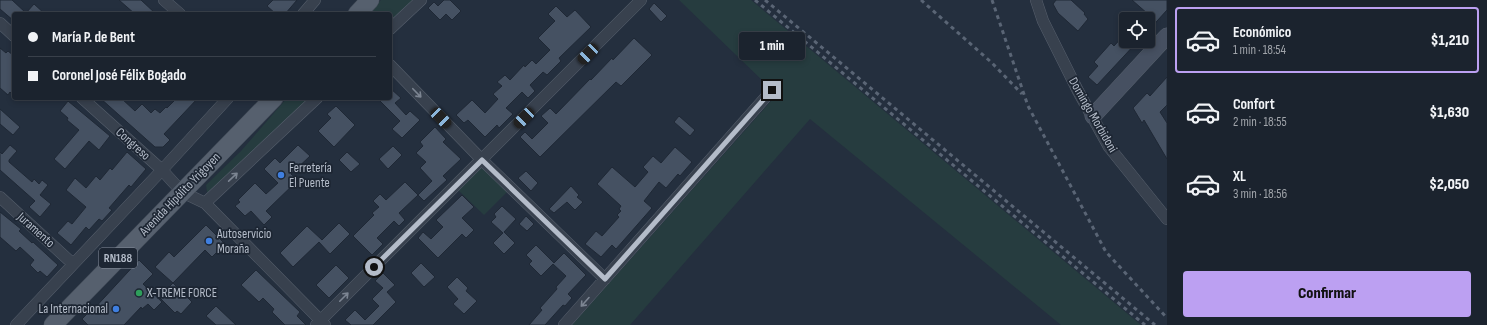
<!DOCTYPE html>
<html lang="es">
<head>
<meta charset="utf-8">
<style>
  :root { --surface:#1b232e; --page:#242b36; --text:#f1f3f6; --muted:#a0a4aa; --line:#39404a; --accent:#bca0f2 }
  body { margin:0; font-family:"Sofia Sans Condensed",sans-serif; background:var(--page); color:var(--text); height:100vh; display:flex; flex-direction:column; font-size:15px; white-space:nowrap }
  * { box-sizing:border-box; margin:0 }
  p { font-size:13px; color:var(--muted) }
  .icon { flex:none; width:22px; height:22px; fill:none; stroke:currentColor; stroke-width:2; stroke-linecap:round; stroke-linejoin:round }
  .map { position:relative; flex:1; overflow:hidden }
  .side { display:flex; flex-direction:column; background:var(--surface); width:320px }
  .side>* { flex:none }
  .hud { position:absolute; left:12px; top:12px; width:380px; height:88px; border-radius:4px; box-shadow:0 2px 6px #0003,0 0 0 1px var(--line); display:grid; align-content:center; height:88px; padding:0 16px; background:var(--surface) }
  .tools { position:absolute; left:1119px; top:12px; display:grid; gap:8px }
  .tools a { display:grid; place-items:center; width:36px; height:36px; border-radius:4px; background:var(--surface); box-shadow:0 2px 6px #0003,0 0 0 1px var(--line); font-size:20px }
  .end { position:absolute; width:18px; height:18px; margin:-9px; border:5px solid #b4bcc9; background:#111; box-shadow:0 0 0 2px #111 }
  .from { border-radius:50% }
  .bubble { position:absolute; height:28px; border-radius:4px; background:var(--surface); box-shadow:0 2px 6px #0003,0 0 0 1px var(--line); font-size:13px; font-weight:800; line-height:28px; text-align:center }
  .car { position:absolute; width:12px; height:24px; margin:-12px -6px; border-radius:5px; box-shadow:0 0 3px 1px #0007; background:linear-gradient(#222 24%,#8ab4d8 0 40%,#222 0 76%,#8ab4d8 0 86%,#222 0) }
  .hud b { display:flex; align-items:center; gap:14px; height:38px; font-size:15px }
  .hud b+b { border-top:1px solid var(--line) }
  .hud i { width:10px; height:10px; background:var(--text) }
  ul { padding:7px 0 0; list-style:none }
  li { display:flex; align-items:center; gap:12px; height:66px; margin:0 8px 6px; padding:0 8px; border:2px solid transparent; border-radius:4px }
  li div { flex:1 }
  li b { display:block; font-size:15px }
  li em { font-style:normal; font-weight:800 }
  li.selected { border-color:var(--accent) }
  li>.icon { width:36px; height:36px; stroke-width:1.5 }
  .cta { display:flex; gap:8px; margin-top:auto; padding:8px 16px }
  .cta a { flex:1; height:46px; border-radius:4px; background:var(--accent); color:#111; font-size:16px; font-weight:800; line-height:46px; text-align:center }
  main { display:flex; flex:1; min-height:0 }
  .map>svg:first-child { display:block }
  .green { fill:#263c3f }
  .building { fill:#455162; stroke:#1f2835 }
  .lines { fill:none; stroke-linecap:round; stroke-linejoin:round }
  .street-casing { stroke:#565f6c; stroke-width:12 }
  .secondary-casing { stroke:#565f6c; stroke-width:17 }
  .primary-casing { stroke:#414a57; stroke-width:19 }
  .street { stroke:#38414e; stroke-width:11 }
  .secondary { stroke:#465061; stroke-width:16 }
  .primary { stroke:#56606e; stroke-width:18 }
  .rail { stroke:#5a6575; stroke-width:3; stroke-dasharray:4 4; stroke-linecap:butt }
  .oneway { stroke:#7c8592 }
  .route { stroke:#b4bcc9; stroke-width:5 }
  .shop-dot { fill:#3f7fe0; stroke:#1d2633; stroke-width:1.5 }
  .leisure-dot { fill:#2e9e5b; stroke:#1d2633; stroke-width:1.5 }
  .labels { text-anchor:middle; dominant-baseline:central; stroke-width:3.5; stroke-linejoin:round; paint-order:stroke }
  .shield { fill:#1d2633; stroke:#878f9c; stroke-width:1 }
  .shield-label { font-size:12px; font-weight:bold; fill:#b4bcc9 }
  .street-label { font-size:13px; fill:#b4bcc9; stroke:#1d2633 }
  .poi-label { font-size:13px; fill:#b4bcc9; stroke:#1d2633; text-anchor:start }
</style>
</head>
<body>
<main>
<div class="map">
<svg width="1167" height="325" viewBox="0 0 1167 325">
  <rect width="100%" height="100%" fill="#242f3e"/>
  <!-- green -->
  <path class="green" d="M381 0H413L390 23V14H367Z
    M679 0H751L1141 325H1061L810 119 630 325H572L779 92 776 85 766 84Z
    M287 98H312L212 192H207L206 185 241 151Z
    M482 166 508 191 484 215 458 190Z"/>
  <!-- building -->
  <path class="building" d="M0 0H12L26 13 34 4 45 14H14V21L0 9Z
    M119 0H141L156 14H135Z
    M273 0H297L285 14H276L267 6Z
    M444 0H450L461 11 452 20 446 14 440 20 428 8 434 2 438 6Z
    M1056 0H1071L1085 13 1084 14 1088 19 1078 31 1058 13 1053 4Z
    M1132 0H1167V10L1148 31V19H1143L1148 14Z
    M654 3 667 16 661 22 649 9Z
    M556 6 567 17 575 10 591 27 559 58 561 61 547 75 543 72 530 85 535 91 528 98 522 92 506 108 513 114 499 128 497 125 485 137 468 120 464 123 456 115 472 100 485 113 498 99 493 94 502 86 497 82 505 75 510 80 524 65 525 67 532 60 536 64 550 50 538 38 555 21 548 14Z
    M1126 33V41H1138L1097 85 1088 77 1098 66 1094 62 1111 43 1114 46Z
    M634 38 652 55 621 86 616 82 540 157 520 137 525 132 532 139 548 123 541 116 550 108 556 114 590 79 591 80 612 58 613 60Z
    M0 48 6 53 8 51 14 56V96L10 92 8 95 0 88Z
    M1167 77V105L1160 112 1167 123V159L1144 120 1142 123 1133 108 1147 93 1150 96Z
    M390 88 401 98 395 103 406 115 410 111 420 120 402 138 392 129 400 121 377 98H390Z
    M100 98H121L135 111 142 104 151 113 155 109 160 113 166 107 167 108 177 98H198L164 134 170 140 163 147H155Z
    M68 101 110 136 99 150 89 141 65 169 54 159 79 130 67 120 68 118 60 111Z
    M336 106 355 125 334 147 318 131 331 118 327 114Z
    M0 109 20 127 13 135 0 124Z
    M679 116 695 130 690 136 674 122Z
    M435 127 446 139 443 142 461 159 443 176 447 180 424 201 418 195 432 181 420 168 426 162 416 153 423 146 420 142Z
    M10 145 17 151 9 160V162L32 182 34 179 39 184 42 180 48 185 40 195 51 204 40 217 29 207 35 201 0 170V152L2 154Z
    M298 145 310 156 291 174 298 180 266 211 272 217 264 225 251 211 245 216 235 206 240 202 238 200 255 183 266 194 278 183 264 169 275 158 280 163Z
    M393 146 402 155 388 169 379 159Z
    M675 147 692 162 680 176 678 174 666 188 659 182 644 201 652 208 616 249 612 245 601 257 585 244 596 231 602 236 619 217 617 215 621 211 619 209 621 206 597 184 612 167 635 187 648 172 643 167 653 156 661 163Z
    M127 152 146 169 131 187 129 185 109 208 112 210 102 221 99 219 89 230 86 227 71 245 57 233 68 221 72 224 86 207 66 190 75 178 86 188 96 176 100 180 110 168 112 170Z
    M347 152 360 164 351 172 339 160Z
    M526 171 538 183 531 191 518 178Z
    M405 182 418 195 399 213 405 220 399 226 394 221 377 238 383 244 372 255 353 236 374 215 372 213 379 207 373 201 380 194 386 200Z
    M571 186 579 195 577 197 583 202 575 210 567 202 554 213 549 209Z
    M462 195 474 207 462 218 474 230 466 238 462 234 438 258 418 238 423 232 431 239 443 227 436 220Z
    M502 206 516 219 504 232 515 243 504 254 493 243 503 233 491 222 496 217 494 214Z
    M0 212 21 229 19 231 32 243 33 242 58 265 47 277 40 271 38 273 30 265 34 260 20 247 16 251 0 237Z
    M526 216 534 224 527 231 519 224Z
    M339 223 350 234 330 254 319 242 293 267 280 253 307 226 322 240Z
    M206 225 225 244 212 257 205 250 173 283 155 267 169 252 174 257Z
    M536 245 554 263 564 253 586 275 568 294 572 298 565 306 563 305 545 325H529L542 310 540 308 557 289 556 287 566 276 553 264 541 276 529 264 532 261 526 255Z
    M139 260 153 274 143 284 162 302 154 310 148 304 142 309 141 307 124 325H88L82 319 91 310 92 311Z
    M421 263 435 277 424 287 411 273Z
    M336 265 349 278 329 298 316 285Z
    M256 270 300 312 297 316 306 325H285L272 312 274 309 263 298 259 302 241 285Z
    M383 273 395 285 387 292 396 302 373 325H351L345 320 355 310 365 320 379 306 372 299 383 288 375 281Z
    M457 277 468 288 466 291 477 301 464 314 453 304 458 299 447 287Z
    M173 283 192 302 181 314 177 311 175 313 159 297Z
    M216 306 236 325H216L206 316Z"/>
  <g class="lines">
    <defs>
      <path id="street" d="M164 0 180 14
        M1036 0 1043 21 1078 91 1109 147 1167 219
        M303 14 315 0
        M0 23 14 36
        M390 29 421 0
        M390 65 482 160 605 279
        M82 98 162 170 182 192 205 203 325 325
        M0 197 73 264
        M205 203 317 98
        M16 325 162 170 228 98
        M316 325 641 0
        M564 325 772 90"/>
      <path id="secondary" d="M1093 116 1167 36"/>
      <path id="primary" d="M357 14 370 0
        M53 325 274 98"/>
    </defs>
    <!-- street casing -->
    <use href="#street" class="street-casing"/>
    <!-- secondary casing -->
    <use href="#secondary" class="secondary-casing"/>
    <!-- primary casing -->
    <use href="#primary" class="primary-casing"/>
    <!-- street -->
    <use href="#street" class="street"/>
    <!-- secondary -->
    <use href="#secondary" class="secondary"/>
    <!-- primary -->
    <use href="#primary" class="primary"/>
    <!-- rail -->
    <path class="rail" d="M755 0 1145 325
      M765 0 1155 325
      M921 0 991 62 1022 94
      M992 0 1028 106 1106 252 1167 318"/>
  </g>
  <!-- one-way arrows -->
  <defs><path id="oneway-shaft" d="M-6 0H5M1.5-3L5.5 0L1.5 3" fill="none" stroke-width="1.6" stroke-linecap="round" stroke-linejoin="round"/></defs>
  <g class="oneway">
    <use href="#oneway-shaft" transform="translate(417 93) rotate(46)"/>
    <use href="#oneway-shaft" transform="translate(233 177) rotate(-43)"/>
    <use href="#oneway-shaft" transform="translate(344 297) rotate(-45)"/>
    <use href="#oneway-shaft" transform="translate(585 302) rotate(132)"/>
  </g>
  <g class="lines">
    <!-- route -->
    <path class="route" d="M374 267 482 160 605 279 772 90"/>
  </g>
  <!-- markers -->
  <g class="shop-dot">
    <circle cx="281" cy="175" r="4"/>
    <circle cx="209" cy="241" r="4"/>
    <circle cx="116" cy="309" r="4"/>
  </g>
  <circle class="leisure-dot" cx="139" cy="293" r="4"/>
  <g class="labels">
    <!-- shield labels -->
    <rect class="shield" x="99" y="248" width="38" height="20" rx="3"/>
    <g class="shield-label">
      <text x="118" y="258">RN188</text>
    </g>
    <!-- street labels -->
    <g class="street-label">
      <text transform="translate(1093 115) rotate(60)">Domingo Morbidoni</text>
      <text transform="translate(133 144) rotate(42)">Congreso</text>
      <text transform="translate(180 194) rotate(-46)">Avenida Hipólito Yrigoyen</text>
      <text transform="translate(36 230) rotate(42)">Juramento</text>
    </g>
    <!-- poi labels -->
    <g class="poi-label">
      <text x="289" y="168">Ferretería<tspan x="289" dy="15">El Puente</tspan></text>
      <text x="217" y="234">Autoservicio<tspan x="217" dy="15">Moraña</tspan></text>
      <text x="147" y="293">X-TREME FORCE</text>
      <text x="108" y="309" text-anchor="end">La Internacional</text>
    </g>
  </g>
</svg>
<div class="tools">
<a><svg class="icon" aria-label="locate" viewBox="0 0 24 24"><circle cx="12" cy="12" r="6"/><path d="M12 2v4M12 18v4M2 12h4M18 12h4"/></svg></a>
</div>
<i class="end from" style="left:374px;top:267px"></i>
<i class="end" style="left:772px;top:90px"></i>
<div class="bubble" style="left:739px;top:32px;width:66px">1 min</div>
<i class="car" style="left:588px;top:54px;rotate:225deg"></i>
<i class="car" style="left:441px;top:118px;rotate:136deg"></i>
<i class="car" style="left:524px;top:118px;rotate:225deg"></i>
<div class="hud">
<b><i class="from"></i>María P. de Bent</b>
<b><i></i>Coronel José Félix Bogado</b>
</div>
</div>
<section class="side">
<ul>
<li class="selected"><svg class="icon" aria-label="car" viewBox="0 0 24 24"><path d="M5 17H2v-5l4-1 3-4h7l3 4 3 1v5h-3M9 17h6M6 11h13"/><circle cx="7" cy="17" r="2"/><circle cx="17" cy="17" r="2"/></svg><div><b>Económico</b><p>1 min · 18:54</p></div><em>$1,210</em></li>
<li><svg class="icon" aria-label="car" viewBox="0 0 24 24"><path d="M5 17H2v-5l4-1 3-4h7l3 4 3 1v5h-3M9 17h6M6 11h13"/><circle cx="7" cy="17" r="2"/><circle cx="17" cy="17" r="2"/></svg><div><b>Confort</b><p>2 min · 18:55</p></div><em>$1,630</em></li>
<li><svg class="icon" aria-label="car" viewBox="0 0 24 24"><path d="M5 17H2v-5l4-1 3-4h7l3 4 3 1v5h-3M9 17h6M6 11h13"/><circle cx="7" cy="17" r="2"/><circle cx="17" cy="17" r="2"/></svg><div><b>XL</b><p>3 min · 18:56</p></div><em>$2,050</em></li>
</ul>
<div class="cta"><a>Confirmar</a></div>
</section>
</main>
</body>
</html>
